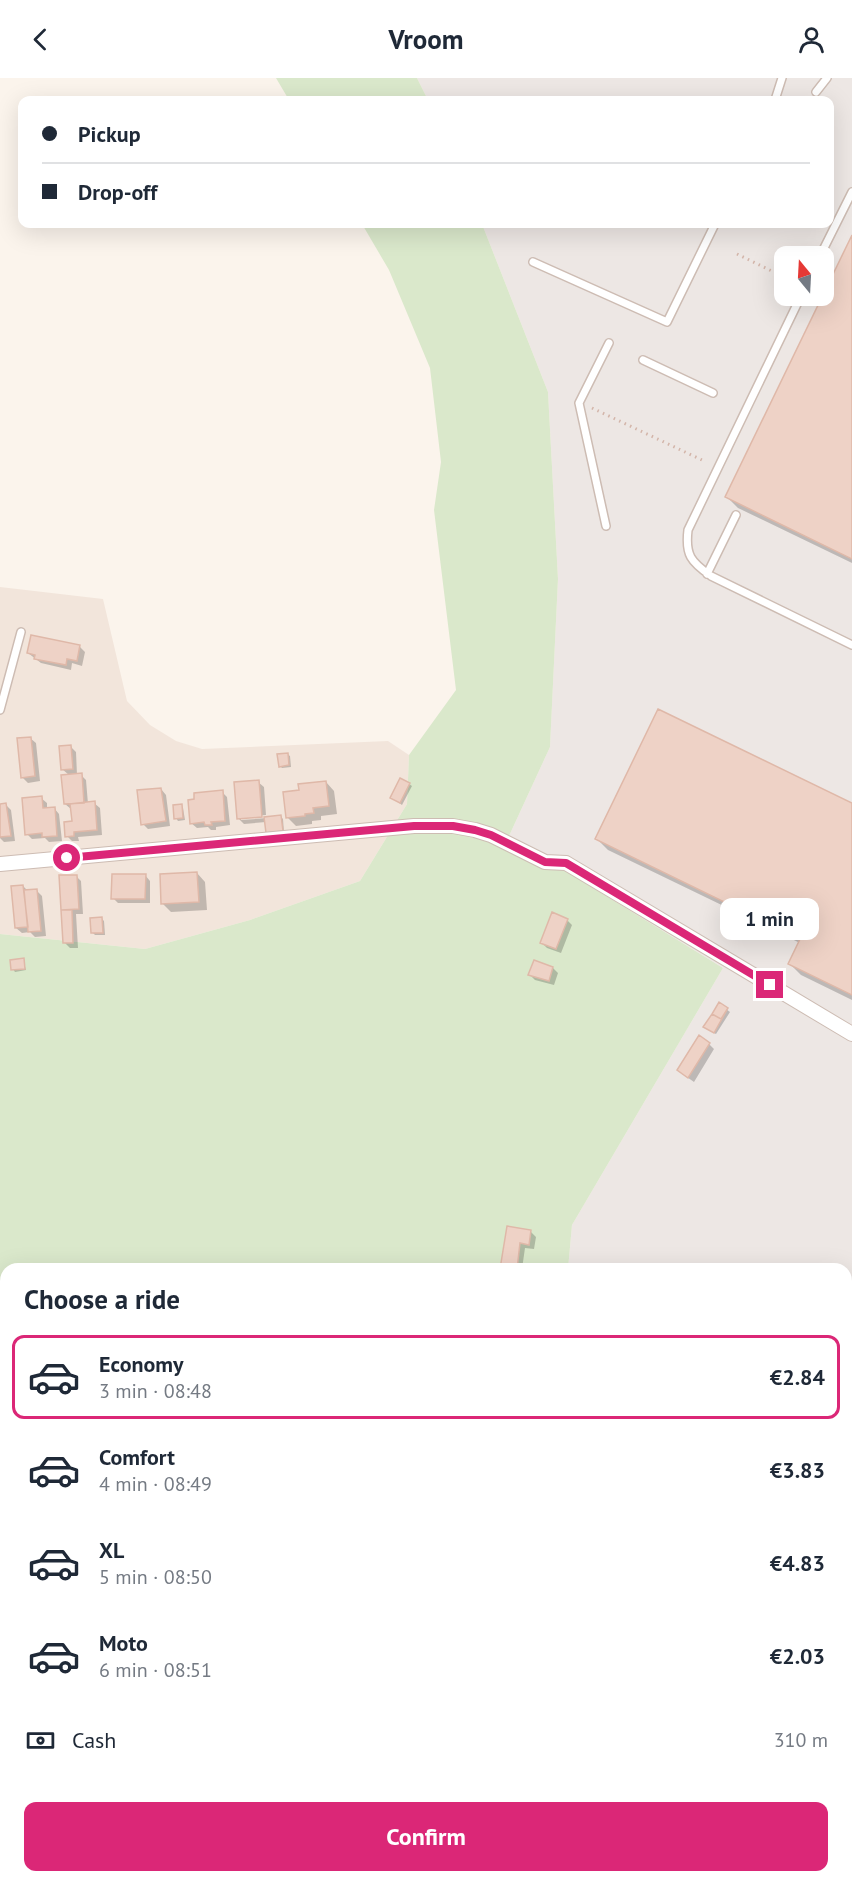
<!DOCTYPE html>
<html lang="en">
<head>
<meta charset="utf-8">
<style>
  :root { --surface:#fff; --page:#f2f2f3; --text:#1f2937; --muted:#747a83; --line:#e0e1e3; --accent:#db2777 }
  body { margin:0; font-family:"PT Sans",sans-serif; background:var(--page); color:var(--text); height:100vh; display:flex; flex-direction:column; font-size:22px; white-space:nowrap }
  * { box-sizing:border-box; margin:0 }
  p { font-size:20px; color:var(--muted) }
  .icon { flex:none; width:33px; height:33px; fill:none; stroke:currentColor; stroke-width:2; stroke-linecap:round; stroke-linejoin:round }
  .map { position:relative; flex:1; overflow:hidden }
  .panel { position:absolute; left:0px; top:1185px; width:852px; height:620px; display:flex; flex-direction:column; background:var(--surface); border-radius:18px 18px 0 0; box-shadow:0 6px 24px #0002 }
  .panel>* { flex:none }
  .banner { position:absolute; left:18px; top:18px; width:816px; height:132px; border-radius:12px; box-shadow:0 6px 24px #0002; display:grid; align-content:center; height:132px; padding:0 24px; background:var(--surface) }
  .needle { width:39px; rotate:342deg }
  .buttons { position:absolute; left:774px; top:168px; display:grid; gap:12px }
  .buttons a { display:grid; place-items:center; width:60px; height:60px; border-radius:12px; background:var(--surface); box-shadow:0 6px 24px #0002; font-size:30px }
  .end { position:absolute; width:27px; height:27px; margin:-14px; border:8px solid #db2777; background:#fff; box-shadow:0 0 0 3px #fff }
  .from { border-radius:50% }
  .bubble { position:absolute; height:42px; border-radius:12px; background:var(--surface); box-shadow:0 6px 24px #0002; font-size:20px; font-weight:800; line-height:42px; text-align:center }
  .banner b { display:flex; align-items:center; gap:21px; height:57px; font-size:22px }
  .banner b+b { border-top:2px solid var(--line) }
  .banner i { width:15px; height:15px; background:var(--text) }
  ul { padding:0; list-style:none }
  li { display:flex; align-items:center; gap:18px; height:84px; margin:0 12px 9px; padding:0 12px; border:3px solid transparent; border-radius:12px }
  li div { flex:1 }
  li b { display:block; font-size:22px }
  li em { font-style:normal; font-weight:800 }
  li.on { border-color:var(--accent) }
  li>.icon { width:54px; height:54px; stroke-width:1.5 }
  h2 { padding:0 24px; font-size:27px; line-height:72px }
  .pay { display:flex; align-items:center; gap:15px; height:66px; padding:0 24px; font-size:22px }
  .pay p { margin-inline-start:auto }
  .primary-button { display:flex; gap:12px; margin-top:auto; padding:12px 24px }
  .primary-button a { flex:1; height:69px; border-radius:12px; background:var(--accent); color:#fff; font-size:24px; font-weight:800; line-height:69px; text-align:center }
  header { display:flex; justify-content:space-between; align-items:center; height:78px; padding:0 24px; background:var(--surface); font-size:27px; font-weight:800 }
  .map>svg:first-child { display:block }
  .residential { fill:#f2e5db }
  .industrial { fill:#ede7e4; fill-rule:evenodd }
  .green { fill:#dae8cb }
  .shadow { fill:#0003 }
  .building { fill:#eed2c6; stroke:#dfb8a8; stroke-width:1.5 }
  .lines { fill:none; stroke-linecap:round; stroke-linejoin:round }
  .service-casing { stroke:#cdbcb3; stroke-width:10 }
  .minor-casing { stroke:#cdbcb3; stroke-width:16 }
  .path { stroke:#d3b5a9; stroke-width:3; stroke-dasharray:1.5 4.5; stroke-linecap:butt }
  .service { stroke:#fff; stroke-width:7 }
  .minor { stroke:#fff; stroke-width:14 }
  .route { stroke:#db2777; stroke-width:8 }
</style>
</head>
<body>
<header><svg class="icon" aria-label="back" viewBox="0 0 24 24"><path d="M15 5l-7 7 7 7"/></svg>Vroom<svg class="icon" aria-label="person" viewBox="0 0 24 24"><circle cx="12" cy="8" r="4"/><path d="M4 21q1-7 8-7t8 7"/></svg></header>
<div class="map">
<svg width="852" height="1804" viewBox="0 0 852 1804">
  <rect width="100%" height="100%" fill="#fbf4ec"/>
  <!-- residential -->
  <path class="residential" d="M0 509 103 521 127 623 150 647 176 663 202 671 388 663 409 677 407 726 360 803 250 842 145 871 0 856Z"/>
  <!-- industrial -->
  <path class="industrial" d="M417 0H852V1804H460V1799L846 1798V1191H568L572 1147 723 890 509 758 550 669 558 501 548 314 482 146H830V22H428ZM784 178H824V218H784Z"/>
  <!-- green -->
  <path class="green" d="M276 0H417L428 22H289Z
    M362 146H482L548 314 558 501 550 669 509 758 723 890 572 1147 568 1191H6V1660L0 1657V856L145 871 250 842 360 803 407 726 409 677 456 612 434 432 441 384 430 290 389 192Z
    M459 1798 460 1804H113L111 1799Z"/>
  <!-- shadow -->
  <path class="shadow" d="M852 161V485L738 430 727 419Z
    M80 569 85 574 82 588 72 585 71 592 41 585 28 575Z
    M30 660 36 665 40 703 28 705 22 699Z
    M70 668 76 674 77 697H81L86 702 88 726 94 725 100 730 102 757 78 759 79 763H72L67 758 73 744 71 731 65 726 69 697 62 691Z
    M287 676 290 678 291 689 282 690 280 688Z
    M258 704 264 709 266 737 241 739V742L281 739 283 741 284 755 270 756 266 744 244 746 238 740Z
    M326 704 334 713 337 736 321 738V742L312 743V746L296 748 288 740 301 714Z
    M409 706 412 708 402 727 392 720Z
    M161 711 166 717 170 748 148 751 143 746Z
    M222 714 227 719 230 747 216 749V752H211L208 749 197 750 191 745Z
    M41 720 47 725V731L54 730 59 736 62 763 49 764 45 760 32 761 27 756Z
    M6 727 11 732 15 763 4 764 0 760V728Z
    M181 727 183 730 185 742 178 743 176 740Z
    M852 727V922L801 897 790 886 800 865 608 772 597 761Z
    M197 795 205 804 207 832 171 834 163 826Z
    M145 797 150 803V825H118L113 820Z
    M76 798 81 803 83 836H76L78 870H70L65 865 60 799Z
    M23 808 28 813H37L42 818 46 858 35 859 30 854 22 855 16 850Z
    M102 841 104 843 105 857H95L93 855Z
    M567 842 572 847 561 875 547 870 542 865Z
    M23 882 26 892 15 894 13 891Z
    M553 890 558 895 554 907 535 902 530 897Z
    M719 926 730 934 716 956 707 951Z
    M709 966 714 971 694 1004 684 997Z
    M508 1150 531 1154 536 1159 534 1171 525 1170 522 1191H502Z"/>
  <!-- building -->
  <path class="building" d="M852 157V481L725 419Z
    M31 557 80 567 77 583 67 581 66 587 34 581 35 577 27 575Z
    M658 631 852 725V917L788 886 800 861 595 761Z
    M31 659 35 698 21 700 17 660Z
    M71 667 73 691 61 692 59 668Z
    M288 675 289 687 279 689 277 676Z
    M82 695 84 725 64 726 61 697Z
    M400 700 410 705 400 725 390 720Z
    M259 702 262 739 237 741 234 704Z
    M326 703 329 728 313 730 314 735 305 736V738L286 740 283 714 299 712 298 706Z
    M161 710 166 743 141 747 137 712Z
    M223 712 225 743 211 744 212 747H205L204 744 190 746 188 722 194 721V715Z
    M42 718 43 730 55 729 57 758 42 759V755L25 757 22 720Z
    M95 723 97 752 74 754V758L65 759 64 744 72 743 70 726Z
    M6 725 11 758 0 759V726Z
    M182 726 183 740 174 741 173 727Z
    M281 737 283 753 266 755 264 739Z
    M197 794 199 824 161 826 160 796Z
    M112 796H146L145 821H111Z
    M59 797H77L79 831 61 832Z
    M23 807 28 849 15 850 11 808Z
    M37 811 41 853 28 854 24 812Z
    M61 832H72L73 865H63Z
    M552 834 568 841 556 871 540 865Z
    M102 839 103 855H91L90 840Z
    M24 880 25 891 11 892 10 882Z
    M534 882 553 889 549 903 528 897Z
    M719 924 728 930 721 941 712 936Z
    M728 930 714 955 703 949 712 936 721 941Z
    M699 957 710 965 688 1000 677 992Z
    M507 1148 531 1152 529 1167 520 1165 517 1191H500Z
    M846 1443 852 1444V1804H613V1798H846Z"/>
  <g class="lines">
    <defs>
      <path id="service" d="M816 14 827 0
        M775 22 782 0
        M820 178 852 114
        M533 184 667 244 715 146
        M801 218 688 452C685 477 691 484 711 498L852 567
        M643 282 713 315
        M606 448 579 325 609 265
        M707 496 736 437
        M0 632 21 554
        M846 1430 852 1431
        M571 1804V1798"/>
      <path id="minor" d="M0 786 414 748H453L475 752 491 757 545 784 566 785 852 956"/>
    </defs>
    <!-- service casing -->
    <use href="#service" class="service-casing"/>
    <!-- minor casing -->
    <use href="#minor" class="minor-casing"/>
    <!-- path -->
    <path class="path" d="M737 176 784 199
      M592 330 702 382"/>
    <!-- service -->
    <use href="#service" class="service"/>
    <!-- minor -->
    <use href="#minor" class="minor"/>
  </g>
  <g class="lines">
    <!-- route -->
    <path class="route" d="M67 780 414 748H453L475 752 491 757 545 784 566 785 770 907"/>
  </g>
</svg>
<div class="buttons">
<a><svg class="needle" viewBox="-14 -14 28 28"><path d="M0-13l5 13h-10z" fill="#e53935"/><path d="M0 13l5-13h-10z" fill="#747a83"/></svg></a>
</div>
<i class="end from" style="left:67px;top:780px"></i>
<i class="end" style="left:770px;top:907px"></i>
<div class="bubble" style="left:720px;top:820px;width:99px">1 min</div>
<div class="banner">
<b><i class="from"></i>Pickup</b>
<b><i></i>Drop-off</b>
</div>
<section class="panel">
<h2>Choose a ride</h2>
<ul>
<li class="on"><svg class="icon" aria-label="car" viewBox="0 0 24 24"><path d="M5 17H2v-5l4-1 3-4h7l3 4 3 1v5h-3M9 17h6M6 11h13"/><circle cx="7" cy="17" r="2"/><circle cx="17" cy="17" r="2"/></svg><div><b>Economy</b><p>3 min · 08:48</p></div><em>€2.84</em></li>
<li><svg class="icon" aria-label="car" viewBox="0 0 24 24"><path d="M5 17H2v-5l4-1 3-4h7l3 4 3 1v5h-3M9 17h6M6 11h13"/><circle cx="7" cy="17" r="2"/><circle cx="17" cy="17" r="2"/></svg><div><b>Comfort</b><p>4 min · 08:49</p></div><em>€3.83</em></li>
<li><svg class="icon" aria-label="car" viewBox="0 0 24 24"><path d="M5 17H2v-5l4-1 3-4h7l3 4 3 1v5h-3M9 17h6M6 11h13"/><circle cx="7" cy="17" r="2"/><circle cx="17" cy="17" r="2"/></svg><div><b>XL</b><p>5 min · 08:50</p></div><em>€4.83</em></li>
<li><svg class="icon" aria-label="car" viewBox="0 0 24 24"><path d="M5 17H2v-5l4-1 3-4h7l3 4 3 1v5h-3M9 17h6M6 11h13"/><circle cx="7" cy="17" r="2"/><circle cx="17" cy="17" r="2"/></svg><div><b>Moto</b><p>6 min · 08:51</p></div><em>€2.03</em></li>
</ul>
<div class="pay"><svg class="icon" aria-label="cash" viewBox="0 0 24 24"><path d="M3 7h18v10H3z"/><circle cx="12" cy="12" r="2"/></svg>Cash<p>310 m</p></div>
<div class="primary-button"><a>Confirm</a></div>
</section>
</div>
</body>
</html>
